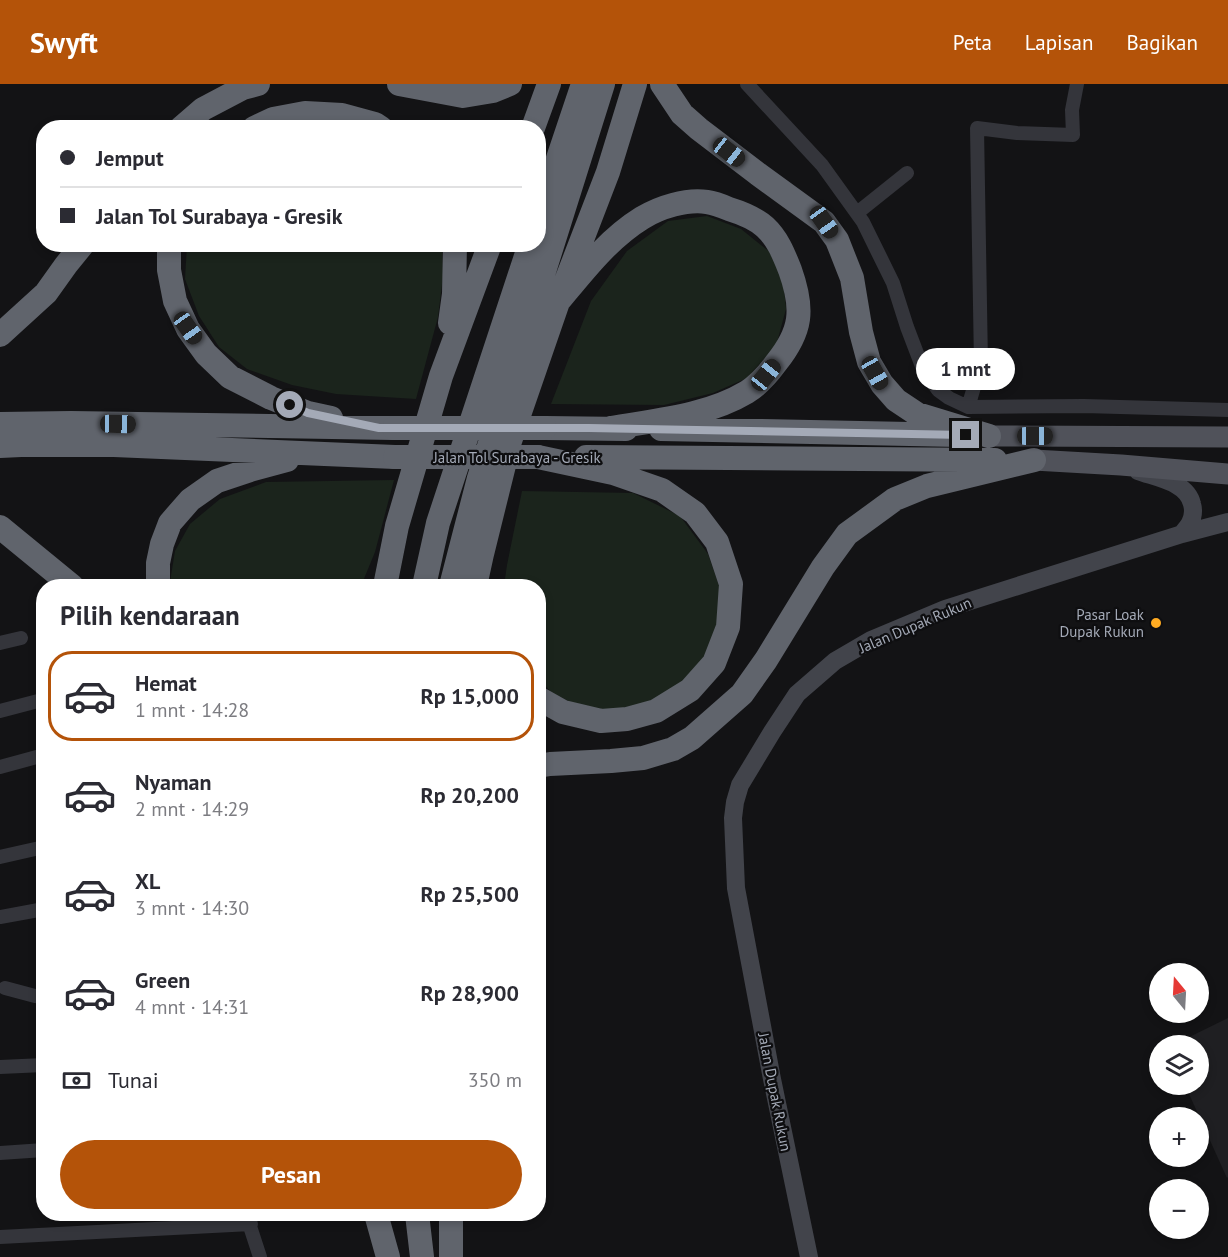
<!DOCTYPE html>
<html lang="id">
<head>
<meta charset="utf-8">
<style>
  :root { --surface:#fff; --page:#f2f2f3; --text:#2b2b33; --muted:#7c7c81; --line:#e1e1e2; --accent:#b45309 }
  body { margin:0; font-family:"PT Sans",sans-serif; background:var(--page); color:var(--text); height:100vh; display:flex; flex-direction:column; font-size:22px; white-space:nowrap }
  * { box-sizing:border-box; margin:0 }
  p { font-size:20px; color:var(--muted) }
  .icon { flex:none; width:33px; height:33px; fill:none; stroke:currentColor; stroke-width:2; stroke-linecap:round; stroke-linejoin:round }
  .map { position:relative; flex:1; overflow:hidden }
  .sheet { position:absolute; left:36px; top:495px; width:510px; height:642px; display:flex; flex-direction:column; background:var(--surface); border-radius:24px; box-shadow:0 3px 9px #0003 }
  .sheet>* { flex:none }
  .top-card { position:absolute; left:36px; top:36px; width:510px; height:132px; border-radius:24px; box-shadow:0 3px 9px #0003; display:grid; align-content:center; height:132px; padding:0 24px; background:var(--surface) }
  .needle { width:39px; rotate:342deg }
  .controls { position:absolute; left:1149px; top:879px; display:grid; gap:12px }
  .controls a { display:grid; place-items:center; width:60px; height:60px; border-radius:50%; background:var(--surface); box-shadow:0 3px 9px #0003; font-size:30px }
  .end { position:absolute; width:27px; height:27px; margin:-14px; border:8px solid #a4aab7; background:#111; box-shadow:0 0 0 3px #111 }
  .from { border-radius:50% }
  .bubble { position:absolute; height:42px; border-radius:21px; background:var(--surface); box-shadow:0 3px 9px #0003; font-size:20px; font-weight:800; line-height:42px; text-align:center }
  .car { position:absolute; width:18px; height:36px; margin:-18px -9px; border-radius:8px; box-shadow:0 0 4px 2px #0007; background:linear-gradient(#222 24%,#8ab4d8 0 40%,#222 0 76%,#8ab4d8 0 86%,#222 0) }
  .top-card b { display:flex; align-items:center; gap:21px; height:57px; font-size:22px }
  .top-card b+b { border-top:2px solid var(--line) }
  .top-card i { width:15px; height:15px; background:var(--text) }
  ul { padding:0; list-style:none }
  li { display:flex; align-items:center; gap:18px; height:90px; margin:0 12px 9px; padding:0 12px; border:3px solid transparent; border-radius:24px }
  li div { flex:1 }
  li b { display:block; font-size:22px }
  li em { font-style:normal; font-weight:800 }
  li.selected { border-color:var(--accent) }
  li>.icon { width:54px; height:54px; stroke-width:1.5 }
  h2 { padding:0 24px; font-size:27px; line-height:72px }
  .pay { display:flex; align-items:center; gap:15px; height:66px; padding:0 24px; font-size:22px }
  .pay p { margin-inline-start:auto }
  .button { display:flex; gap:12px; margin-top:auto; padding:12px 24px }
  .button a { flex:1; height:69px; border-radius:36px; background:var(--accent); color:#fff; font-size:24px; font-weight:800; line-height:69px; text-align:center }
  header { display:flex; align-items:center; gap:36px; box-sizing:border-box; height:84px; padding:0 30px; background:var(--accent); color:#fff }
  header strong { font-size:28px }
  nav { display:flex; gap:33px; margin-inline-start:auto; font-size:21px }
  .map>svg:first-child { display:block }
  .built { fill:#1f1f22 }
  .green { fill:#1b241c }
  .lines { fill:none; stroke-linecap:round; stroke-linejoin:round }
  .street { stroke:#34353b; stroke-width:14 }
  .secondary { stroke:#42444b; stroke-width:18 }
  .primary { stroke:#50525a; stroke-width:21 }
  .highway { stroke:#60646c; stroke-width:24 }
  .highway-bridge { stroke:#60646c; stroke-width:24 }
  .route { stroke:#a4aab7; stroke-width:8 }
  .poi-dot { fill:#ffab22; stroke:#0e0e10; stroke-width:2 }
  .labels { text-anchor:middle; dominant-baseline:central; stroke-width:4.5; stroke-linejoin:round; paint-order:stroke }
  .street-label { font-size:15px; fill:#a4aab7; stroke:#0e0e10 }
  .poi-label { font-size:15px; fill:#a4aab7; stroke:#0e0e10; text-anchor:end }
</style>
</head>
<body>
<header>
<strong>Swyft</strong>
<nav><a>Peta</a><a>Lapisan</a><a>Bagikan</a></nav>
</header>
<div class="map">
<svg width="1228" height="1173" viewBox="0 0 1228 1173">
  <rect width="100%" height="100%" fill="#131315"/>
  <!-- built -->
  <path class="built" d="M1228 934V1093L1227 1094 1185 1001 1198 1000V962L1173 961Z"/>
  <!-- green -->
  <path class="green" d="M707 132 741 145 771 169 783 193 786 225 776 262 747 294 713 309 664 321 551 320 591 217 627 167 668 137Z
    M187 161H442L443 192 438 233 416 315 336 310 292 301 247 285 219 263 199 232 185 195Z
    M394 396 375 468 361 502H171L170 498 175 467 190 440 220 415 266 398Z
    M522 407 633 409 680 432 708 470 721 507V542L709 578 652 622 618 630 580 623 551 608 539 595 538 502H504L507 481Z"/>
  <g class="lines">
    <!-- street -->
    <path class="street" d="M747 0 822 81 863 138 893 199 907 243 923 285 938 306 949 314 968 323 1084 322 1228 326
      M857 129 907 89
      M968 323 981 280 977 44 1017 49 1073 51 1072 26 1077 0
      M0 559 21 554
      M0 627 38 617
      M0 683 44 671
      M0 773 44 763
      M0 833 44 825
      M5 904 35 912 44 913
      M0 983 44 981
      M0 1069 44 1066
      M246 1130 260 1173
      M0 1153 251 1140"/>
    <!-- secondary -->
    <path class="secondary" d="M1138 387C1157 394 1187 398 1192 420 1194 427 1193 433 1190 439 1188 443 1184 447 1182 450
      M809 1173 772 995 736 804 733 734 735 718 740 701 772 648 797 610 835 577 871 556 945 525 1182 450 1228 438"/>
    <!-- primary -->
    <path class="primary" d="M989 352 1228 353
      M1034 376 1121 381 1228 390"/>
    <!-- highway -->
    <path class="highway" d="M399 0 463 12 493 7 510 0
      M662 0 682 30 699 45 758 90 824 138 837 156 852 194 861 248 869 278 882 300 896 316 917 330 989 352
      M181 44 203 25 243 4 258 0
      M254 44 273 35 305 29 342 31 375 40 381 44
      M533 44 549 0
      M538 134 583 0
      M169 160V186L175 217 188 245 206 270 230 293 271 314 308 329 331 334
      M558 218C583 188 608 155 642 134 660 123 686 115 707 118 715 119 722 122 729 125 742 129 755 134 765 143 778 155 784 171 790 186 804 225 802 247 776 279 768 290 758 301 747 308 707 332 657 336 611 344
      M450 239 454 210 455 160
      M0 251 46 209 66 181 83 160
      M0 340 71 339 394 344
      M545 344 626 345
      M661 345 959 351
      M0 362 21 361H114L395 373
      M538 373 613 389 662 406 695 429 717 458 731 500 728 543 714 579 690 606 656 627 627 635 601 637 563 628 538 614
      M586 373 995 376
      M0 443 72 502
      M158 502V479L162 460 170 439 190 416 217 397 250 386 287 376
      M385 502 397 442 441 292 490 160
      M424 502 438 439 530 160
      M451 502 479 394 603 0
      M475 502 482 470 510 357 558 218 608 88 635 0
      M538 682 550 680 611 677 643 674 673 665 692 654 742 610 766 576 823 483 847 450 895 415 927 402 1034 376
      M376 1130 388 1173
      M417 1130 422 1173
      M451 1130V1173"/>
    <!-- highway-bridge -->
    <path class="highway-bridge" d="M394 344H545
      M395 373H538"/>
  </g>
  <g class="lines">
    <!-- route -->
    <path class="route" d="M290 321 308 329 379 344H589L966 351"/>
  </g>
  <!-- markers -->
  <circle class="poi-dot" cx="1156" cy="539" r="6"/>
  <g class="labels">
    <!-- street labels -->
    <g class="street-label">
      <text x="517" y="373">Jalan Tol Surabaya - Gresik</text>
      <text transform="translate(915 541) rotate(-23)">Jalan Dupak Rukun</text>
      <text transform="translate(775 1008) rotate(79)">Jalan Dupak Rukun</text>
    </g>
    <!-- poi labels -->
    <g class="poi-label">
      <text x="1144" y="530">Pasar Loak<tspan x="1144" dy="17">Dupak Rukun</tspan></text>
    </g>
  </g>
</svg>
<div class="controls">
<a><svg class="needle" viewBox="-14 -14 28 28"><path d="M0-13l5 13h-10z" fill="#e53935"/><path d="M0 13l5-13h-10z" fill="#7c7c81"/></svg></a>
<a><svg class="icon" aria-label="layers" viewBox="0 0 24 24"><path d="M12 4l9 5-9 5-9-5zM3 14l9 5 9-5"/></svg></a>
<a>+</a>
<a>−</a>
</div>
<i class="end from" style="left:290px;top:321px"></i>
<i class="end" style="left:966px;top:351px"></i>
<div class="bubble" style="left:916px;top:264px;width:99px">1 mnt</div>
<i class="car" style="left:729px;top:68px;rotate:128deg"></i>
<i class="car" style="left:824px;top:138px;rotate:145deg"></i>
<i class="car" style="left:188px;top:244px;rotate:145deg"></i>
<i class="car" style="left:875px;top:289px;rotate:151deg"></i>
<i class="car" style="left:766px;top:291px;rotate:39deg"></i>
<i class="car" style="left:118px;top:340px;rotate:91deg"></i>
<i class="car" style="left:1035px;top:352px;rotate:90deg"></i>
<div class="top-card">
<b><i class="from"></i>Jemput</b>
<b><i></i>Jalan Tol Surabaya - Gresik</b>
</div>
<section class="sheet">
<h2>Pilih kendaraan</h2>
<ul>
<li class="selected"><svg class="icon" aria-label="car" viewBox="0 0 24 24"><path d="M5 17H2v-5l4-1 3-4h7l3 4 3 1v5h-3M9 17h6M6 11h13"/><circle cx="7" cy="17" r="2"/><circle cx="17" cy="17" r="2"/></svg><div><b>Hemat</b><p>1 mnt · 14:28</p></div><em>Rp 15,000</em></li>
<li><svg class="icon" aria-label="car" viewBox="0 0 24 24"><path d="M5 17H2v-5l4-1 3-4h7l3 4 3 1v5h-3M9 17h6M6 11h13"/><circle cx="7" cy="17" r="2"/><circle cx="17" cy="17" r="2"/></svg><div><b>Nyaman</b><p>2 mnt · 14:29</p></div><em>Rp 20,200</em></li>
<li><svg class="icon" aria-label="car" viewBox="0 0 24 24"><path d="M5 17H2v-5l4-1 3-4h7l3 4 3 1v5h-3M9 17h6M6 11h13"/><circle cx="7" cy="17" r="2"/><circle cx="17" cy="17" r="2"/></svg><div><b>XL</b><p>3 mnt · 14:30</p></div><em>Rp 25,500</em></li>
<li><svg class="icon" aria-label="car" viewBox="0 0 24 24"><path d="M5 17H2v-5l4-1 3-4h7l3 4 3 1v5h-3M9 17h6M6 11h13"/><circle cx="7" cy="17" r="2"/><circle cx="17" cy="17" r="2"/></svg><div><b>Green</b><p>4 mnt · 14:31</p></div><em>Rp 28,900</em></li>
</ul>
<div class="pay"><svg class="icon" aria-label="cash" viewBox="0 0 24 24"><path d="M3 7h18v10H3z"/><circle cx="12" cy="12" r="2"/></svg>Tunai<p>350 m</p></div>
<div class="button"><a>Pesan</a></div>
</section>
</div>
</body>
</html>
